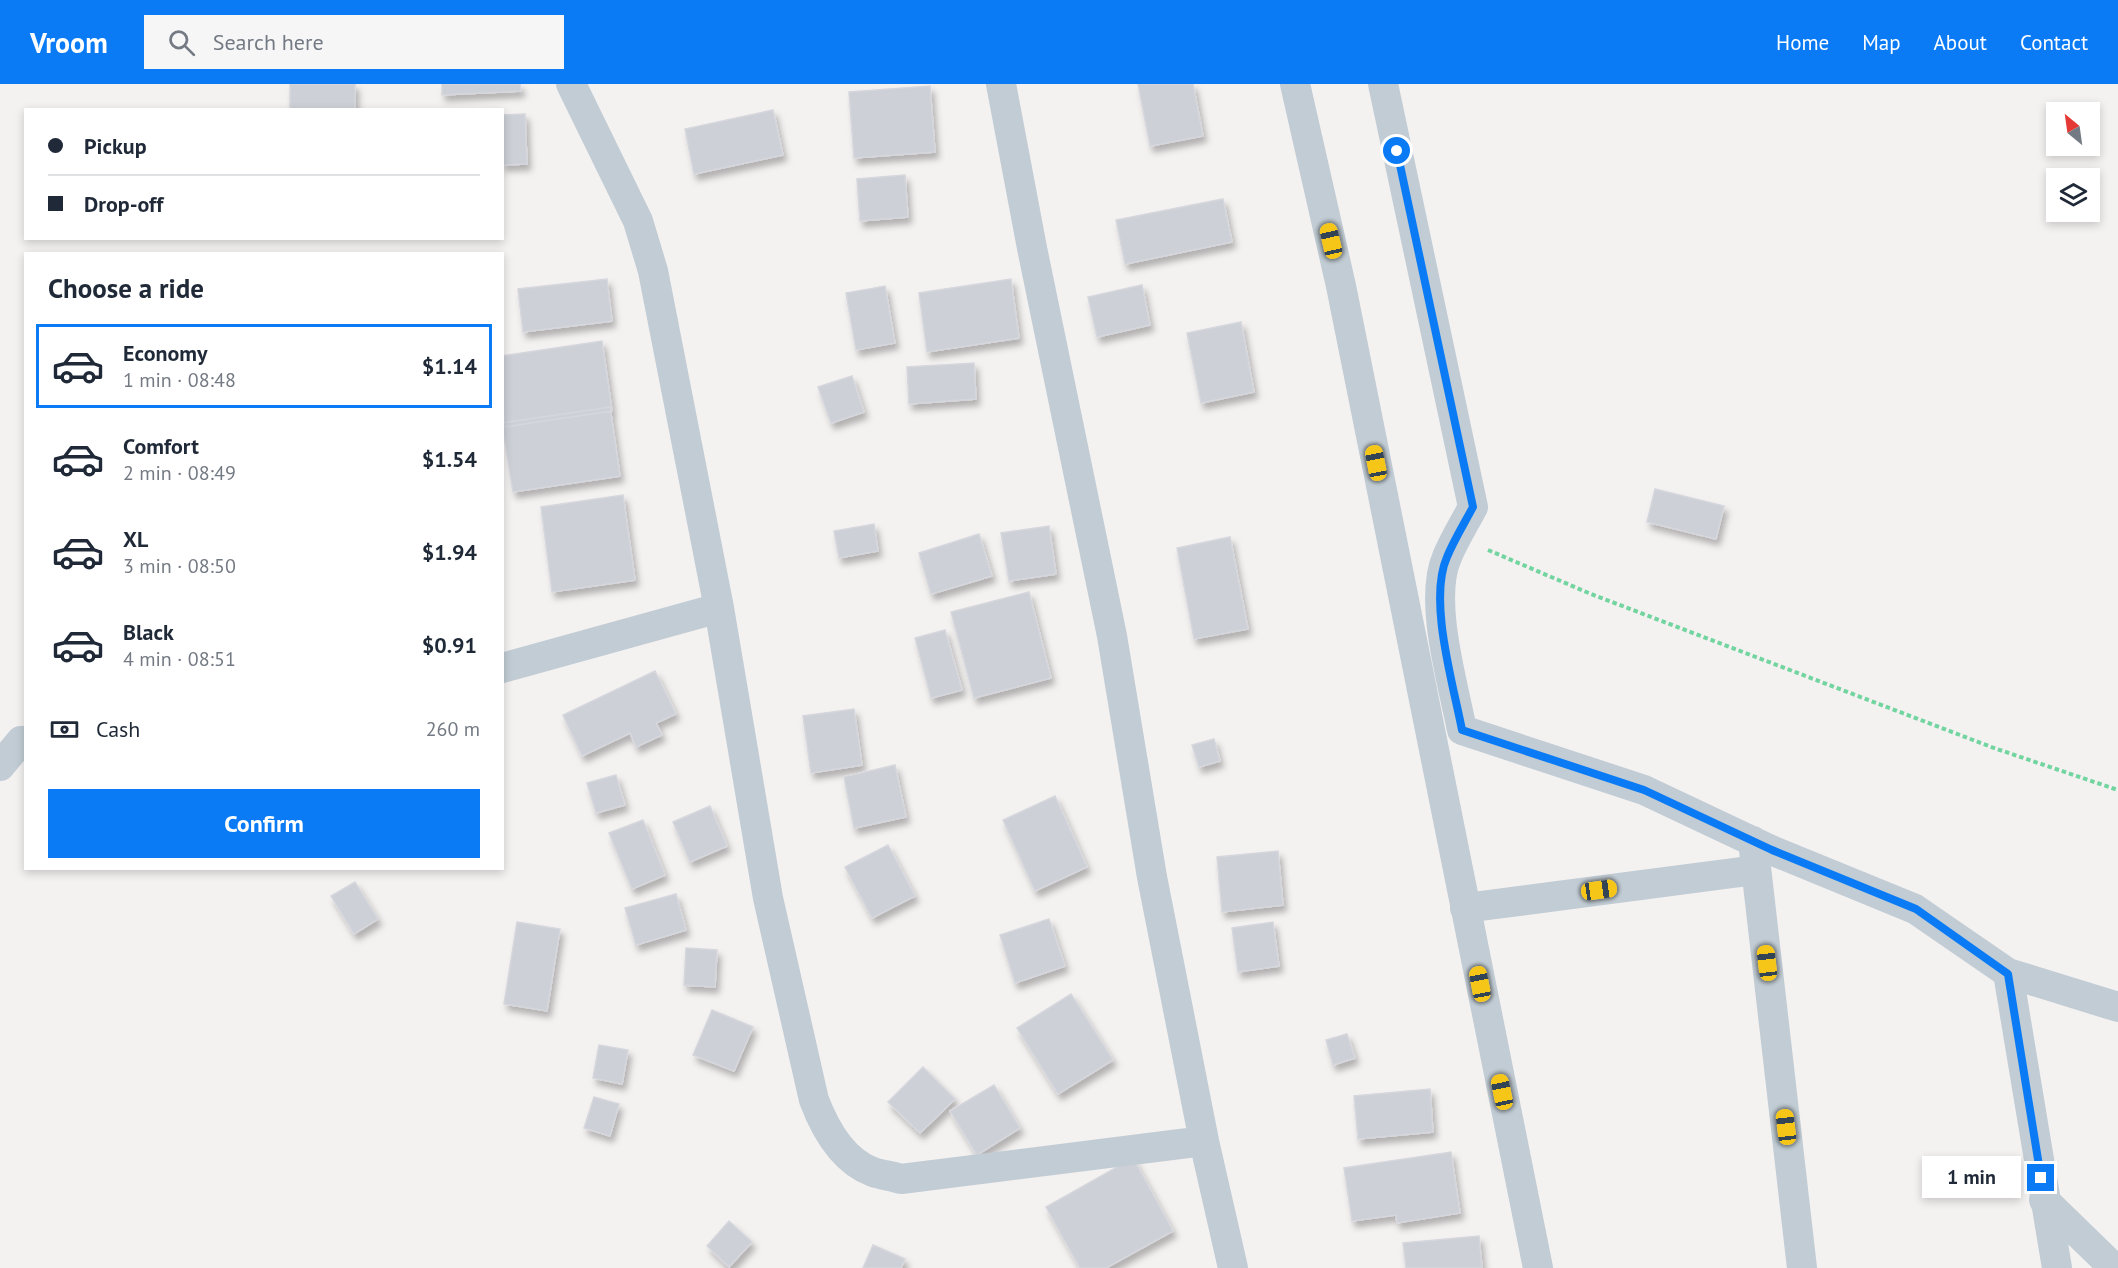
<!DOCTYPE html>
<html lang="en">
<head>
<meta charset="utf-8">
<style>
  :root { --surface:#fff; --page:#f6f6f7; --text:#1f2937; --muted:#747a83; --line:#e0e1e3; --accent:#0a7bf5 }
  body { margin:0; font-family:"PT Sans",sans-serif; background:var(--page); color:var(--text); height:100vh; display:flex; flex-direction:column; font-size:22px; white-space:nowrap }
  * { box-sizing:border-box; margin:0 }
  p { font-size:20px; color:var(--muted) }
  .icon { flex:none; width:33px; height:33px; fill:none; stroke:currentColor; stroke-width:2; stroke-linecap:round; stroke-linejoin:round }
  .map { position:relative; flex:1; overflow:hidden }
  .panel { position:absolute; left:24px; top:168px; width:480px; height:618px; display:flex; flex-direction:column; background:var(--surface); border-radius:0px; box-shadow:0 3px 9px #0003 }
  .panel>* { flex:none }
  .banner { position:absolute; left:24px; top:24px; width:480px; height:132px; border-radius:0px; box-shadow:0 3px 9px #0003; display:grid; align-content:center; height:132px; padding:0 24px; background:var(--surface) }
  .needle { width:39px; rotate:331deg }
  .tools { position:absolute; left:2046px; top:18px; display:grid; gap:12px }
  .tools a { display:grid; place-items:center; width:54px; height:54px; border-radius:0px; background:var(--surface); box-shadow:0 3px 9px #0003; font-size:30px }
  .end { position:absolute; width:27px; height:27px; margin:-14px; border:8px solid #0a7bf5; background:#fff; box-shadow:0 0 0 3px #fff }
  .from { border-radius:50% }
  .bubble { position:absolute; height:42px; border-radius:0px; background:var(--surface); box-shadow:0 3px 9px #0003; font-size:20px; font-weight:700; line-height:42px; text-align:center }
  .car { position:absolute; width:18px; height:36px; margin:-18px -9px; border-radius:8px; box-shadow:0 0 4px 2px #0007; background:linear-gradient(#f5c518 24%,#345 0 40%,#f5c518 0 76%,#345 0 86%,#f5c518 0) }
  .banner b { display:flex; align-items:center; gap:21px; height:57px; font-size:22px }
  .banner b+b { border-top:2px solid var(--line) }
  .banner i { width:15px; height:15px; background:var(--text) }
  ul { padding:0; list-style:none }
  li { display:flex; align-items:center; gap:18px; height:84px; margin:0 12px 9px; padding:0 12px; border:3px solid transparent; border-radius:0px }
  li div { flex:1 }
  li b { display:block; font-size:22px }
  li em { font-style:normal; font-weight:700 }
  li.selected { border-color:var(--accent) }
  li>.icon { width:54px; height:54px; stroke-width:1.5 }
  h2 { padding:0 24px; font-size:27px; line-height:72px }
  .pay { display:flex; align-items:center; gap:15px; height:66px; padding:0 24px; font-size:22px }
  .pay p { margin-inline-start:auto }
  .button { display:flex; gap:12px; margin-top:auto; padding:12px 24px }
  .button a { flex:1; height:69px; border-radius:0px; background:var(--accent); color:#fff; font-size:24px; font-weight:700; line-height:69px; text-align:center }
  header { display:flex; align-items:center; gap:36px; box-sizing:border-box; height:84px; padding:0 30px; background:var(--accent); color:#fff }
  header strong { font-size:28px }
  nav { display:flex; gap:33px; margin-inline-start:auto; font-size:21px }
  .search { width:420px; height:54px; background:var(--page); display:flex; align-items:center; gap:15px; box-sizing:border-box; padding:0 21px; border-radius:0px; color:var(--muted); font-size:22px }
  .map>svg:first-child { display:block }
  .building { fill:#cdd0d6; stroke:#d5d7dd; stroke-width:1.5; filter:url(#shadow) }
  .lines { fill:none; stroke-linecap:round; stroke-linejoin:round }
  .path { stroke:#72d5a0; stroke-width:4; stroke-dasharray:4.5 3; stroke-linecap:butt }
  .minor { stroke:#c1ccd4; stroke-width:30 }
  .route { stroke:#0a7bf5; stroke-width:8 }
</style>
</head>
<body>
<header>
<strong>Vroom</strong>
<div class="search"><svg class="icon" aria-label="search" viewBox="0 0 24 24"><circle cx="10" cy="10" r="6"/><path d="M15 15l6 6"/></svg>Search here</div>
<nav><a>Home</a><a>Map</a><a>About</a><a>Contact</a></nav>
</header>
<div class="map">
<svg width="2118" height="1184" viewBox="0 0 2118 1184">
  <defs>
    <filter id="shadow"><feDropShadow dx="3.5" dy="6" stdDeviation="3" flood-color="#0004"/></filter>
  </defs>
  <rect width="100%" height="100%" fill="#f4f1f1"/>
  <!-- building -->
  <path class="building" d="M290 0H355V26H290Z
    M442 0H520L521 7 442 11Z
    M1138 0H1193L1203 52 1150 62Z
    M930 2 935 68 854 74 849 8Z
    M773 26 783 71 694 90 685 45Z
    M525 30 527 80 502 81V31Z
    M905 91 908 133 860 137 857 95Z
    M1223 115 1232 158 1125 180 1116 136Z
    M607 195 612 237 523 248 518 205Z
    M1011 195 1019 254 927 268 919 209Z
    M1142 201 1150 241 1097 253 1088 213Z
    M885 202 895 259 856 266 846 209Z
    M1241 238 1254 308 1201 319 1187 249Z
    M602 257 612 327 504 343 502 272Z
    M974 279 976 315 909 320 907 283Z
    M852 292 864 328 831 339 818 303Z
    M610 323 620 392 513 408 502 339Z
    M1655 405 1724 422 1716 455 1647 438Z
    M623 411 635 496 552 508 541 423Z
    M874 440 878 467 839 474 834 447Z
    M1049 442 1056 490 1009 497 1001 449Z
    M979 450 992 492 931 510 919 469Z
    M1230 453 1248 545 1194 555 1177 464Z
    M1029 508 1051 594 974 614 951 528Z
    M945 546 962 606 931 614 915 554Z
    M655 587 676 630 656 639 662 651 636 663 630 649 582 672 563 631Z
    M854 625 862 681 811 689 803 632Z
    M1214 655 1220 677 1199 683 1192 661Z
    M895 681 906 733 854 744 844 693Z
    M616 691 625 721 596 729 587 699Z
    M1055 712 1087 783 1035 807 1003 736Z
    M710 722 727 762 690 778 673 738Z
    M643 736 665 791 632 805 609 749Z
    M888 761 915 812 872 834 845 783Z
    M1278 767 1283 821 1222 828 1217 773Z
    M355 798 378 835 354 850 331 812Z
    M676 810 686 846 636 861 625 824Z
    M1049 835 1065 882 1015 899 1000 851Z
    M517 838 560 845 547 927 504 920Z
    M1273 838 1279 882 1238 888 1232 844Z
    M686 864 717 866 715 903 684 901Z
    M1071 910 1113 976 1058 1010 1017 944Z
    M712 926 753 943 734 987 693 971Z
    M1347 950 1355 974 1333 981 1326 956Z
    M599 961 628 966 622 1000 593 994Z
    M923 983 955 1015 920 1049 888 1018Z
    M994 1001 1020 1044 977 1071 950 1027Z
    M1430 1005 1433 1048 1358 1055 1354 1012Z
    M594 1013 619 1020 610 1052 584 1044Z
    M1451 1068 1460 1129 1397 1139 1396 1131 1352 1137 1344 1084Z
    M1133 1074 1173 1147 1106 1184H1080L1046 1123Z
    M729 1137 752 1158 729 1183 707 1162Z
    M1479 1152 1482 1184H1406L1403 1159Z
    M873 1161 905 1175 901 1184H863Z"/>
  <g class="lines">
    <!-- path -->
    <path class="path" d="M1488 466 1591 510 1994 664 2118 706"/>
    <!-- minor -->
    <path class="minor" d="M571 0 638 137 653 187 719 524 768 814 814 1016C825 1045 843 1077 873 1088 882 1091 892 1092 901 1095L1204 1057
      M1001 0 1032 164 1112 552 1152 793 1204 1057 1233 1184
      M1295 0 1341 202 1538 1184
      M1383 0 1473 423C1464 440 1454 456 1447 473 1428 516 1453 599 1462 646L1644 706 1771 766 1915 825 2008 889 2118 923
      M502 584 719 524
      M0 682 21 657H26
      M1753 757 1802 1184
      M1465 824 1756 786
      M2008 889 2057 1184
      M2044 1116 2111 1181 2118 1182"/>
  </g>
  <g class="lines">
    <!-- route -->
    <path class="route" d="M1397 67 1473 423C1464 440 1454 456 1447 473 1428 516 1453 599 1462 646L1644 706 1772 766 1916 825 2008 890 2041 1094"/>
  </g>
</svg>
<div class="tools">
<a><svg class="needle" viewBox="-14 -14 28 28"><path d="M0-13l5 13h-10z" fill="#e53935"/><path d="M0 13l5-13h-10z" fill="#747a83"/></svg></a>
<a><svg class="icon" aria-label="layers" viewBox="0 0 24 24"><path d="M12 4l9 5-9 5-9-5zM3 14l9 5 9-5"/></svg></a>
</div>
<i class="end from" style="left:1397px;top:67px"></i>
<i class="end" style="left:2041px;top:1094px"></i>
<div class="bubble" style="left:1922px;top:1072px;width:99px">1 min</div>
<i class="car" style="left:1331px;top:157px;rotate:347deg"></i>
<i class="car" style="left:1376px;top:379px;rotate:349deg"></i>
<i class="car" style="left:1599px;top:806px;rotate:82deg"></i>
<i class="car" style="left:1767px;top:879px;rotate:353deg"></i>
<i class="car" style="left:1480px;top:900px;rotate:349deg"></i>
<i class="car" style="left:1502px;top:1008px;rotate:348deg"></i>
<i class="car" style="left:1786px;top:1043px;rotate:353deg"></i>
<div class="banner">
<b><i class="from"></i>Pickup</b>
<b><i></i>Drop-off</b>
</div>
<section class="panel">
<h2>Choose a ride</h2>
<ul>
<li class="selected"><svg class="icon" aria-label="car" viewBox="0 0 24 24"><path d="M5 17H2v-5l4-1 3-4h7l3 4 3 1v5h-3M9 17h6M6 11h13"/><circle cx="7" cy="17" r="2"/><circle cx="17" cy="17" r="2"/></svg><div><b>Economy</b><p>1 min · 08:48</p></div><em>$1.14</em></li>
<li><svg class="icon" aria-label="car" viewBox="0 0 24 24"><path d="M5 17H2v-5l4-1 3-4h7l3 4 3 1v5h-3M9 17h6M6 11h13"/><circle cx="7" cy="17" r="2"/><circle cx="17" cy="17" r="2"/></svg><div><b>Comfort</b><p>2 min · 08:49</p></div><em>$1.54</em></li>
<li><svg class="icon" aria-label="car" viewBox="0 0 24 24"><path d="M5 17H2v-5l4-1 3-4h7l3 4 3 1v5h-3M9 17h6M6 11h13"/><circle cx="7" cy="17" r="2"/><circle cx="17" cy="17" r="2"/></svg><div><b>XL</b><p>3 min · 08:50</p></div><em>$1.94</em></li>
<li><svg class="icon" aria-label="car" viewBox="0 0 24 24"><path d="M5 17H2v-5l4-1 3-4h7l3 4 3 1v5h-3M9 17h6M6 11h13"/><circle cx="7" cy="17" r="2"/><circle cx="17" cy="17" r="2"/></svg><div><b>Black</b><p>4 min · 08:51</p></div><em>$0.91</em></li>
</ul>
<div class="pay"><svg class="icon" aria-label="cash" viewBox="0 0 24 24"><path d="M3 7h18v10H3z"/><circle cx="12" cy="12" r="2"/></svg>Cash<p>260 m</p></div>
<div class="button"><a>Confirm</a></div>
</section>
</div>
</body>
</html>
